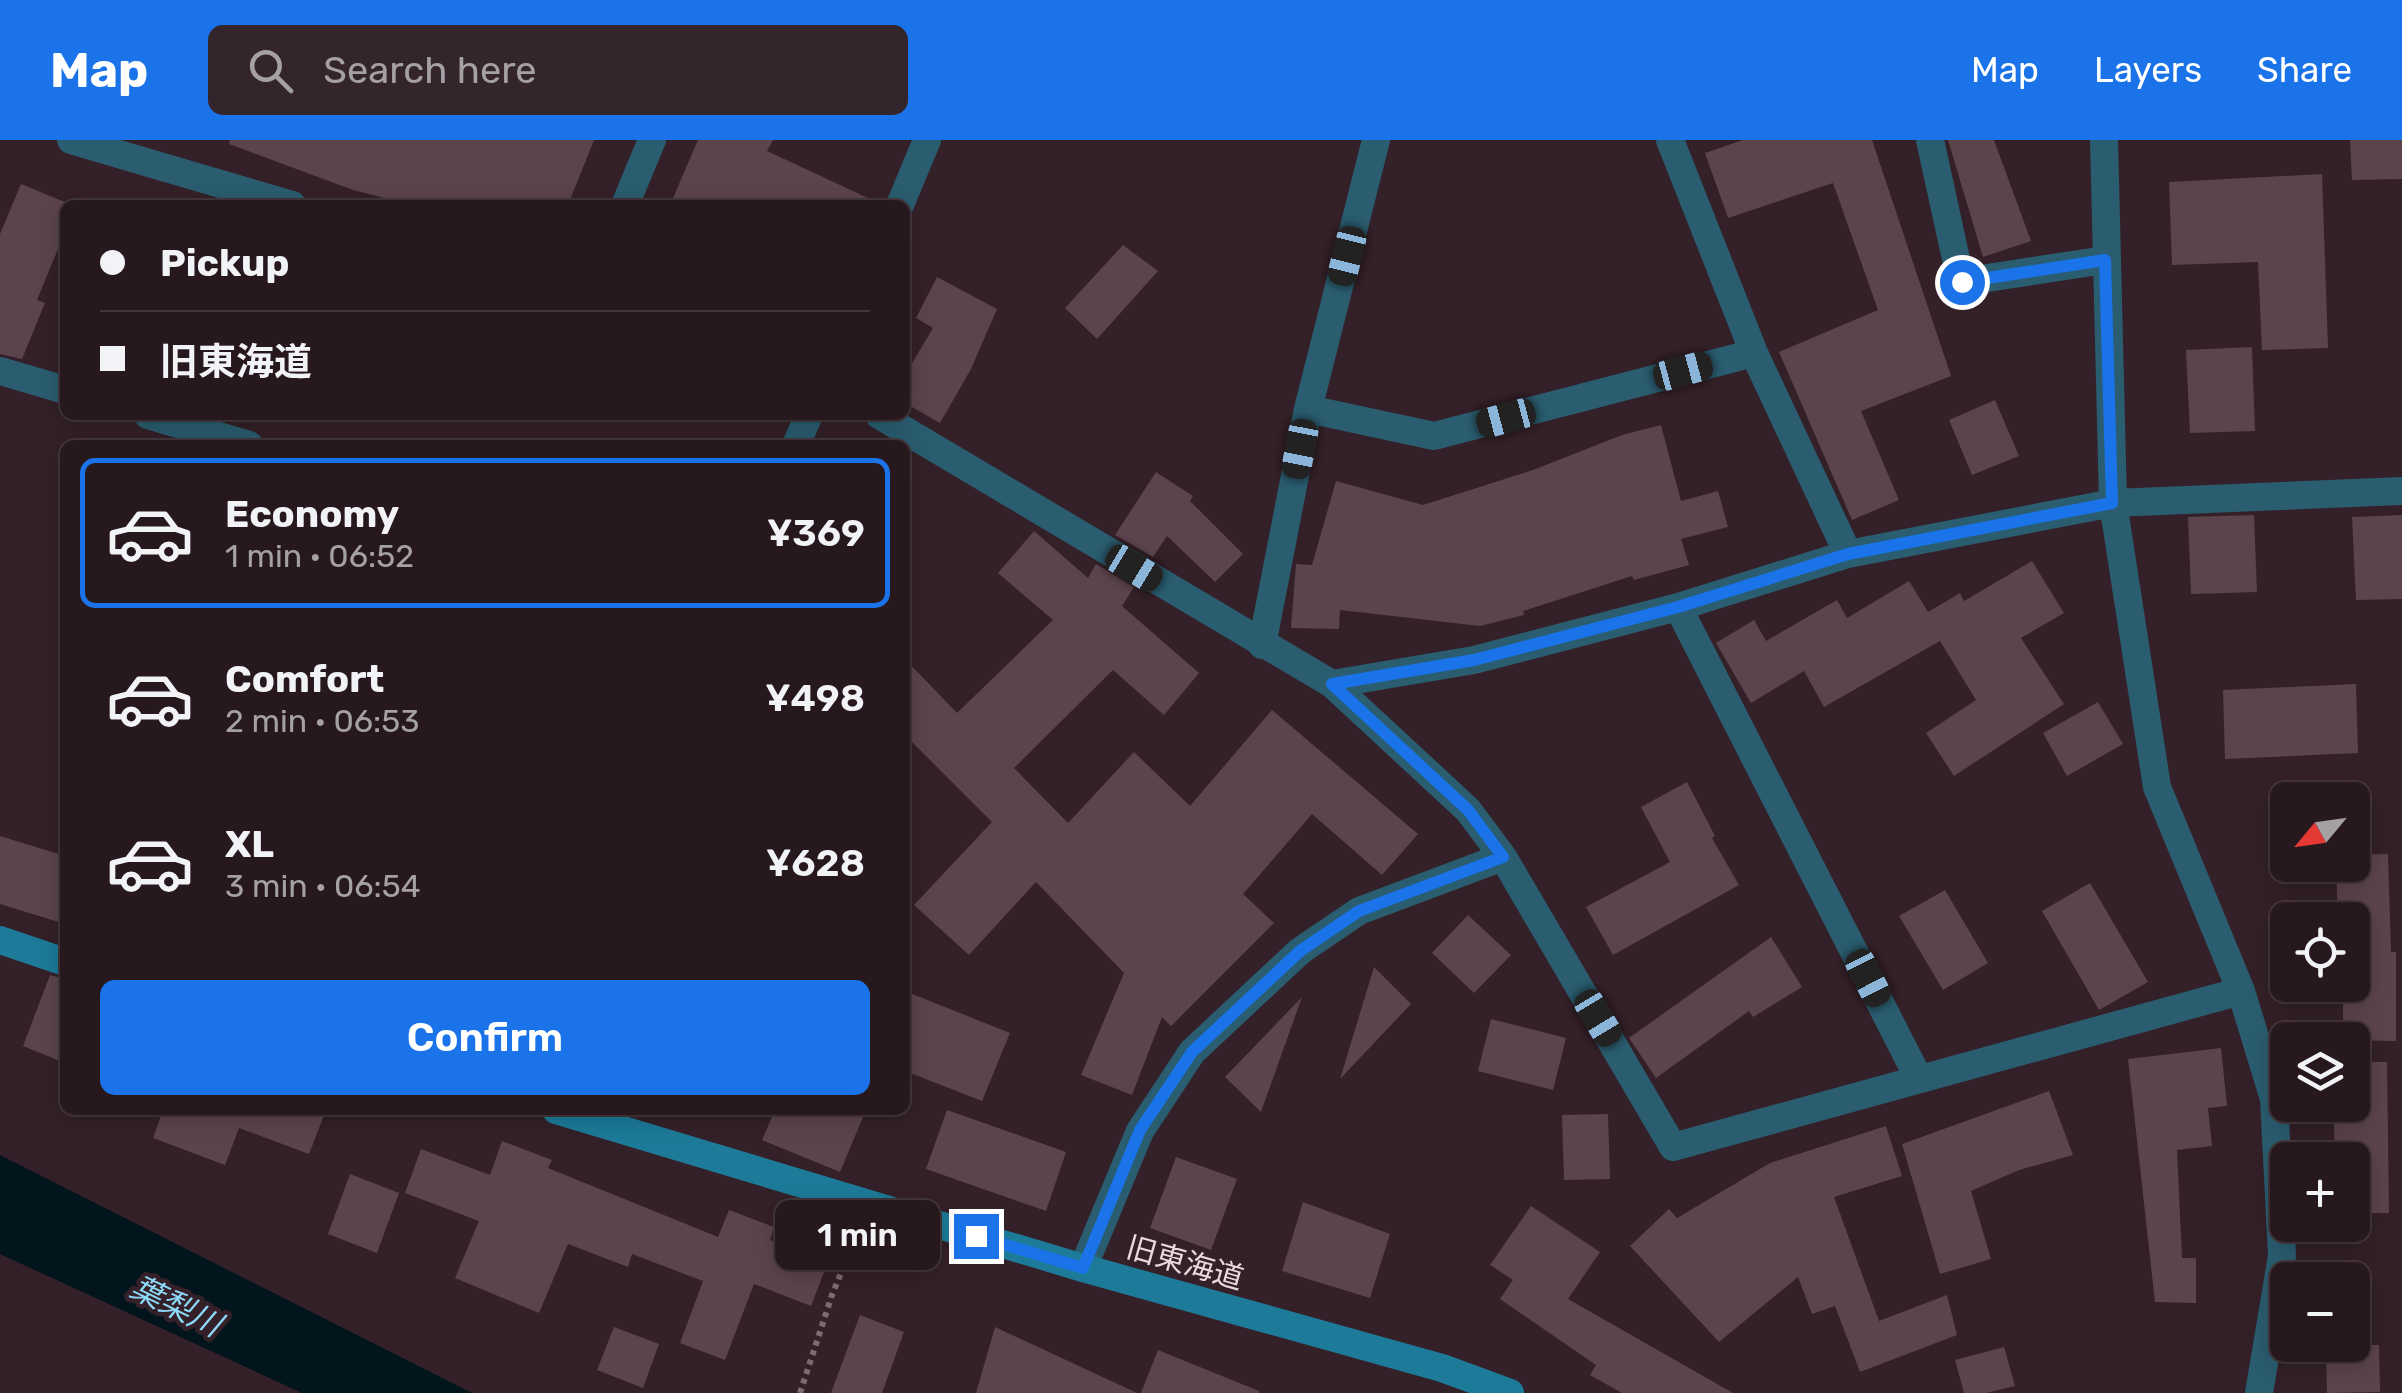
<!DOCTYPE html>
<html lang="en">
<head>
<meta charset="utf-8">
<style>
  :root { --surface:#27181e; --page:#33252b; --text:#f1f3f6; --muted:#a4a0a4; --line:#43373c; --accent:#1a73e8 }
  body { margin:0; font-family:Rubik,"Noto Sans JP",sans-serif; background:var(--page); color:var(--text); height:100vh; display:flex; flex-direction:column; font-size:38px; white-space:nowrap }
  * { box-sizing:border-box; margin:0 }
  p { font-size:32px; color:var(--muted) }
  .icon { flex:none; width:55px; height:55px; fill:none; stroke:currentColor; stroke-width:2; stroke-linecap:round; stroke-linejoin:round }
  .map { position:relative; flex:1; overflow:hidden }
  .drawer { position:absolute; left:60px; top:300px; width:850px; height:675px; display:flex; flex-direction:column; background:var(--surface); border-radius:15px; box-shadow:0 5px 25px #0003,0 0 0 2px var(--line) }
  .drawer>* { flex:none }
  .guide { position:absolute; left:60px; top:60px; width:850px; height:220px; border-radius:15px; box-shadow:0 5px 25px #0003,0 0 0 2px var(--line); display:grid; align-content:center; height:220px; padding:0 40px; background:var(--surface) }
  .needle { width:65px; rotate:241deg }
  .buttons { position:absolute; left:2270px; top:642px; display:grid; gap:20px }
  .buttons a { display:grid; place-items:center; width:100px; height:100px; border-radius:15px; background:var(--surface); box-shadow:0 5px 25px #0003,0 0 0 2px var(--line); font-size:50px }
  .end { position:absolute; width:45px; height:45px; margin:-22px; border:12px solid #1a73e8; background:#fff; box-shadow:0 0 0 5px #fff }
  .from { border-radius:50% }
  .bubble { position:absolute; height:70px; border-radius:15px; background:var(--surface); box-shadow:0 5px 25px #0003,0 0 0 2px var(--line); font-size:32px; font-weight:600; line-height:70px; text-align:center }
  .car { position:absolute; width:30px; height:60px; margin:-30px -15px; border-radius:12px; box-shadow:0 0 8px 2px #0007; background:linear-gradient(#222 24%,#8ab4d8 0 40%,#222 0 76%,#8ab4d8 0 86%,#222 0) }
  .guide b { display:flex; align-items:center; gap:35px; height:95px; font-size:38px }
  .guide b+b { border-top:2px solid var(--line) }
  .guide i { width:25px; height:25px; background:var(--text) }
  ul { padding:18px 0 0; list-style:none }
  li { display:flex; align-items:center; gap:30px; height:150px; margin:0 20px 15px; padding:0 20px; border:5px solid transparent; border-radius:15px }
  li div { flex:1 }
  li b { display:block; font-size:38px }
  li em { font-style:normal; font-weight:600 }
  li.selected { border-color:var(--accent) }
  li>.icon { width:90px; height:90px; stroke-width:1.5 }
  .cta { display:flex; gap:20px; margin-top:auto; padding:20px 40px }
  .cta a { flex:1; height:115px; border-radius:15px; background:var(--accent); color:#fff; font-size:40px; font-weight:600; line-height:115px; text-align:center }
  header { display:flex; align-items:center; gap:60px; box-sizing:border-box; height:140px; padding:0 50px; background:var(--accent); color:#fff }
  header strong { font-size:48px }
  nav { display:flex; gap:55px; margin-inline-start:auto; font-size:35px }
  .search { width:700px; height:90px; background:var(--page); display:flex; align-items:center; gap:25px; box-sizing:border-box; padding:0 35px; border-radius:15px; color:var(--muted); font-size:38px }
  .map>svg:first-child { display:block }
  .water { fill:#02151d }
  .building { fill:#5c444d }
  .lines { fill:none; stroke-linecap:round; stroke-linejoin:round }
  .path { stroke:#7d6b72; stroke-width:6; stroke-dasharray:5 5; stroke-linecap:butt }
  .minor { stroke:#2a5d70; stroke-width:28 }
  .secondary { stroke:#1d7b99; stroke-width:28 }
  .route { stroke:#1a73e8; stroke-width:12 }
  .labels { text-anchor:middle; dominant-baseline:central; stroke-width:9; stroke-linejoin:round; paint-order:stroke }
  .street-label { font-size:30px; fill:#e8dadf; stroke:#342028 }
  .water-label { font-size:32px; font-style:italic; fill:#8cd9f7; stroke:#342028 }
</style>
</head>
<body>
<header>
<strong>Map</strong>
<div class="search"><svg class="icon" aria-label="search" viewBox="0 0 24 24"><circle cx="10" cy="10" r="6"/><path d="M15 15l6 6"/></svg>Search here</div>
<nav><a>Map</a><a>Layers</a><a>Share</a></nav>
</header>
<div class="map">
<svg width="2402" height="1253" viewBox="0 0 2402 1253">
  <rect width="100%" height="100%" fill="#342028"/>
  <!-- water -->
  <path class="water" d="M0 1015 472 1253H302L0 1114Z"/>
  <!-- building -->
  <path class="building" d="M230 0H594L568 65H412L353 50 229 4Z
    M698 0H773L767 11 883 65H670Z
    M1743 0H1872L1951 236 1861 271 1899 360 1852 380 1779 212 1878 170 1833 43 1728 78 1705 13Z
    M1948 0H1994L2031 101 1983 117Z
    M2350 0H2402V39L2352 40Z
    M2322 34 2328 208 2262 210 2258 122 2172 125 2169 42Z
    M21 44 72 65H65V92L37 160 45 163 22 219 0 214V94Z
    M1123 105 1158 131 1097 199 1065 168Z
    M937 137 997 169 971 229 940 283 905 263V235L933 188 916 178Z
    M2252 207 2255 291 2190 293 2186 210Z
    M1995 260 2019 316 1972 335 1949 280Z
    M1661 285 1681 361 1718 351 1728 387 1681 399 1689 425 1634 440 1632 436 1523 471 1524 475 1480 486 1340 470 1339 489 1291 488 1296 424 1312 425 1336 341 1423 365 1533 330 1622 295Z
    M1156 332 1193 356 1190 361 1243 414 1215 442 1167 396 1153 417 1115 395Z
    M2254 375 2257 452 2191 454 2188 377Z
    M2402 375V459L2356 460 2352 377Z
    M1034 391 1088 438 1096 424 1134 447 1122 466 1199 533 1164 575 1113 530 1014 628 1068 683 1134 612 1190 666 1272 570 1418 694 1382 735 1312 674 1243 754 1274 783 1171 886 1162 877 1132 955 1081 935 1124 833 1036 742 969 815 914 765 992 682 905 595V519L957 573 1053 480 998 433Z
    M2032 421 2064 473 2021 498 2064 564 1954 636 1926 593 1976 560 1940 501 1824 567 1804 531 1751 563 1716 503 1754 480 1766 501 1837 460 1847 478 1909 441 1928 472 1960 453 1964 461Z
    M2356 544 2358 613 2225 619 2223 550Z
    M2098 562 2123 604 2067 636 2043 593Z
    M1687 642 1715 696 1712 698 1739 745 1613 815 1586 767 1670 722 1641 667Z
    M0 696 65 716V784L0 764Z
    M2388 714 2391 812H2396V901L2343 900V845H2352V780H2338L2336 725H2352V715Z
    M2090 743 2148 842 2099 870 2042 771Z
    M1945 750 1988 823 1943 850 1899 776Z
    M1468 775 1511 815 1474 853 1432 813Z
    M1771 797 1802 847 1753 877 1749 871 1656 938 1629 898Z
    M1374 827 1411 864 1340 939Z
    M50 835 65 839V923L23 906Z
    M905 851 1010 893 982 961 905 931Z
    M1302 857 1261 972 1225 937Z
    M1491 879 1566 898 1553 950 1478 931Z
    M2221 908 2227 966 2208 968 2212 1006 2177 1010 2182 1118H2196V1163L2155 1162 2128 919Z
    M2352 922H2387L2389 1073H2352V1020H2335L2334 984H2352Z
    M2049 951 2073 1015 2019 1030 1971 1051 1991 1119 1940 1134 1902 1004Z
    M163 970H326L309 1014 239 988 225 1025 153 998Z
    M775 970H866L840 1032 762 1000Z
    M947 970 1066 1012 1046 1071 926 1029Z
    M1608 974 1610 1039 1564 1040 1562 975Z
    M1886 986 1902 1036 1834 1057 1879 1181 1947 1155 1957 1195 1860 1232 1835 1166 1812 1174 1798 1137 1719 1202 1630 1106 1669 1069 1677 1078 1770 1023Z
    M502 1001 552 1020 548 1028 718 1097 729 1070 774 1087 770 1100 828 1122 811 1166 754 1144 725 1220 680 1203 703 1141 632 1114 628 1127 568 1104 539 1173 455 1138 479 1081 405 1053 421 1009 490 1035Z
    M1176 1017 1237 1039 1211 1110 1150 1088Z
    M350 1034 399 1053 377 1113 328 1094Z
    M1303 1062 1390 1094 1370 1158 1282 1131Z
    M1531 1066 1600 1112 1568 1159 1733 1253H1622L1590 1235 1596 1225 1500 1159 1513 1140 1490 1125Z
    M860 1175 904 1192 882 1253H831Z
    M614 1187 659 1204 643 1248 597 1230Z
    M995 1187 1137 1253H976Z
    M2326 1205H2379L2380 1252 2327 1253Z
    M2004 1207 2015 1246 1986 1253H1964L1955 1220Z
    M1158 1210 1259 1251V1253H1141Z"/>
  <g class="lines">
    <!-- path -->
    <path class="path" d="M800 1253 832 1155 855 1099"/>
    <!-- minor -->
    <path class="minor" d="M71 0 292 65
      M1670 0 1754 213 1848 414
      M1930 0 1961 142 2105 120
      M2104 0 2113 363 2157 647 2241 851 2274 959 2282 1116 2259 1253
      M625 65 652 0
      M900 65 927 0
      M0 231 65 250
      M1308 269 1434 296 1754 213
      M148 275 249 305
      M879 275 1332 544 1468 670 1503 717 1673 1007 2241 851
      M796 305 809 275
      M1678 467 1919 939
      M1262 505 1308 269 1376 0
      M1332 544 1474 520 1678 467 1848 414 2113 363 2402 351
      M1083 1128 1140 991 1192 912 1300 811 1359 771 1503 717"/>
    <!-- secondary -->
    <path class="secondary" d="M0 800 65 822
      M556 970 1083 1128 1442 1228 1510 1253"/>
  </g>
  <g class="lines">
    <!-- route -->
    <path class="route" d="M976 1096 1083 1128 1140 990 1192 912 1300 811 1359 771 1503 717 1468 670 1332 544 1474 520 1678 467 1848 414 2112 363 2105 120 1962 142"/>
  </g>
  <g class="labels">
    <!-- street labels -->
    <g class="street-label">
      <text transform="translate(1185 1123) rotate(16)">旧東海道</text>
    </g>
    <!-- water labels -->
    <g class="water-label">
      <text transform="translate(176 1166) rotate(26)">葉梨川</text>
    </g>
  </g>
</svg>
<div class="buttons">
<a><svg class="needle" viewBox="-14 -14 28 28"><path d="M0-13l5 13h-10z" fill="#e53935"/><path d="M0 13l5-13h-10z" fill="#a4a0a4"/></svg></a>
<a><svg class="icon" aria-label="locate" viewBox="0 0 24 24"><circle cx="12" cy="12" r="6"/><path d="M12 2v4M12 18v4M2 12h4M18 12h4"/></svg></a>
<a><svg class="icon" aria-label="layers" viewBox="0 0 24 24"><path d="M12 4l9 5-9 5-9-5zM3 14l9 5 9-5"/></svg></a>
<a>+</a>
<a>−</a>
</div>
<i class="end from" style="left:1962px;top:142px"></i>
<i class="end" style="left:976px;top:1096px"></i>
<div class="bubble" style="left:775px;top:1060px;width:165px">1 min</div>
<i class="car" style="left:1347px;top:116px;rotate:194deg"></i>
<i class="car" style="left:1683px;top:231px;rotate:75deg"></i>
<i class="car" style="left:1506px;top:278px;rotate:255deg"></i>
<i class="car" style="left:1300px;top:309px;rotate:191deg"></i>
<i class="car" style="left:1134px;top:428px;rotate:121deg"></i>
<i class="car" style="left:1868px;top:838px;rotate:153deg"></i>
<i class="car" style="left:1598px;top:878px;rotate:149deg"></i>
<div class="guide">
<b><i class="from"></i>Pickup</b>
<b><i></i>旧東海道</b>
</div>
<section class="drawer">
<ul>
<li class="selected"><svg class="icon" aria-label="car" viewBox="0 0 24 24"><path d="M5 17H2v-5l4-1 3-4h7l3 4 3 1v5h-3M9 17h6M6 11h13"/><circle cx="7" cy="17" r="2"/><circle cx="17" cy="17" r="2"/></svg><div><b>Economy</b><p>1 min · 06:52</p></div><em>¥369</em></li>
<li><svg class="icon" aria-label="car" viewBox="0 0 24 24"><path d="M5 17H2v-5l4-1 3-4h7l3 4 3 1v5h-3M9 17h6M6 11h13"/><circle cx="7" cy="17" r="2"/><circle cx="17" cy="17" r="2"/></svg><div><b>Comfort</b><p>2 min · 06:53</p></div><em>¥498</em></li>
<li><svg class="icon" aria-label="car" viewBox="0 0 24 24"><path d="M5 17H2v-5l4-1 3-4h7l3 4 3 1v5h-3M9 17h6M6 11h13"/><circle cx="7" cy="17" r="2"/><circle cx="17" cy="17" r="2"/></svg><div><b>XL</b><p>3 min · 06:54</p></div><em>¥628</em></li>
</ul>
<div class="cta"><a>Confirm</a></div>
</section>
</div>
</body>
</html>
